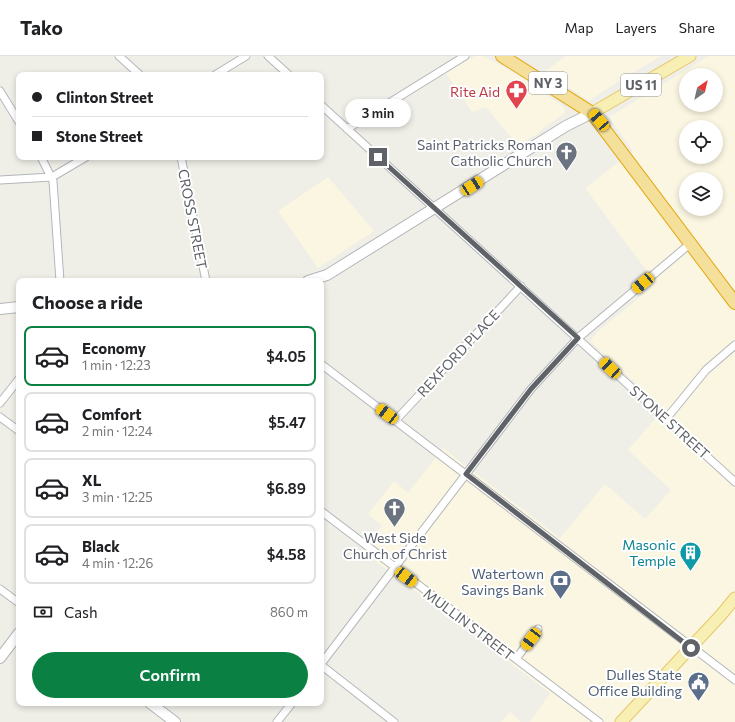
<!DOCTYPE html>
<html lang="en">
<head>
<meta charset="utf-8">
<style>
  :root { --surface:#fff; --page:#f6f6f6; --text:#202124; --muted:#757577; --line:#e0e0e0; --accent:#0b8043 }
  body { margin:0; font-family:Commissioner,sans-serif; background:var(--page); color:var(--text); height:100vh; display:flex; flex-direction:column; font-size:15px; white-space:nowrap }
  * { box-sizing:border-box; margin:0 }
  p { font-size:13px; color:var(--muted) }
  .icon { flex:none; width:22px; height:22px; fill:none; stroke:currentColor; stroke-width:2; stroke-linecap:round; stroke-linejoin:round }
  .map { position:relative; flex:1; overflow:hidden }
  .side { position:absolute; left:16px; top:222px; width:308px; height:428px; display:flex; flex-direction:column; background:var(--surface); border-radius:8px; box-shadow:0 2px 6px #0003 }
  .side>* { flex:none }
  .guide { position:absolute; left:16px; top:16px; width:308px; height:88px; border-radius:8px; box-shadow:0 2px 6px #0003; display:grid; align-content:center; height:88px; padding:0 16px; background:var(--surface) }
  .needle { width:26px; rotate:34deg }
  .controls { position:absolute; left:679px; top:12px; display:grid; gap:8px }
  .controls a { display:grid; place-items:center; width:44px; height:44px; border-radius:50%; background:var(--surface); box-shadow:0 2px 6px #0003; font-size:20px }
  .end { position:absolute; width:18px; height:18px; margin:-9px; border:5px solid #5f6266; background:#fff; box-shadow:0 0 0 2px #fff }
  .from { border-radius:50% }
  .bubble { position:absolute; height:28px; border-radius:14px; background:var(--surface); box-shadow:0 2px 6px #0003; font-size:13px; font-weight:600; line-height:28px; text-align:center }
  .car { position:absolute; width:12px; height:24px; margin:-12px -6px; border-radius:5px; box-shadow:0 0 3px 1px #0007; background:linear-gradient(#f5c518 24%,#345 0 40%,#f5c518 0 76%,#345 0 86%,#f5c518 0) }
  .guide b { display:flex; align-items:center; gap:14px; height:38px; font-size:15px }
  .guide b+b { border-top:1px solid var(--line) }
  .guide i { width:10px; height:10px; background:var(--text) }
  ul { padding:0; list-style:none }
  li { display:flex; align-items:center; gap:12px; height:60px; margin:0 8px 6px; padding:0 8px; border:2px solid var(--line); border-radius:8px }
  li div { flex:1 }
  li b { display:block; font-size:15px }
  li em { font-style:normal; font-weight:600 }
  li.on { border-color:var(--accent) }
  li>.icon { width:36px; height:36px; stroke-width:1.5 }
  h2 { padding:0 16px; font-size:18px; line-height:48px }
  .pay { display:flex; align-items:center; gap:10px; height:44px; padding:0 16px; font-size:15px }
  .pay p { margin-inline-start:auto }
  .button { display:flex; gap:8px; margin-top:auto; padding:8px 16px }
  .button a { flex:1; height:46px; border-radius:24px; background:var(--accent); color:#fff; font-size:16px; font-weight:600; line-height:46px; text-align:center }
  header { display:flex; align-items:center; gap:24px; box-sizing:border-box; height:56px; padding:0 20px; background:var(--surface); border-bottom:1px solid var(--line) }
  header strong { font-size:19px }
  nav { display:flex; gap:22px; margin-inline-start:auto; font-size:14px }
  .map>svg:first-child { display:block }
  .commercial { fill:#fbf6e1; fill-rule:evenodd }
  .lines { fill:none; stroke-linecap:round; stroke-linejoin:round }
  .street-casing { stroke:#b4b7bb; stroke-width:9 }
  .secondary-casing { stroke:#b4b6ba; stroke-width:12 }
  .primary-casing { stroke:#e6c76a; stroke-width:13 }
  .highway-casing { stroke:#e3a914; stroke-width:14 }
  .street { stroke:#fff; stroke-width:7 }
  .secondary { stroke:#fff; stroke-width:10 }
  .primary { stroke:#f8efb4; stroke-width:11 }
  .highway { stroke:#f4e09a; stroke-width:12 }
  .route { stroke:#5f6266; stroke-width:5 }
  .labels { text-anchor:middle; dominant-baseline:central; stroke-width:4; stroke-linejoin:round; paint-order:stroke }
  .shield { fill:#fff; stroke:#8f9194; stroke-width:1 }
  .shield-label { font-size:13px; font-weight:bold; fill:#5f6266 }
  .health-label { font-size:14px; fill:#be3a42; stroke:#fff; text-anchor:end }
  .worship-label { font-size:14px; fill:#5b616d; stroke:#fff; text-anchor:end }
  .street-label { font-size:14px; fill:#5f6266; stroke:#fff }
  .culture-label { font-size:14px; fill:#0d838f; stroke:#fff; text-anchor:end }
  .service-label { font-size:14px; fill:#4e5e75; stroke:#fff; text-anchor:end }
</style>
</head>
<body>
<header>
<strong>Tako</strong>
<nav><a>Map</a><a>Layers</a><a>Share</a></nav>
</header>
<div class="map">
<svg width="735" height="666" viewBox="0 0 735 666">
  <rect width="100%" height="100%" fill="#efeee7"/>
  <!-- commercial -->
  <path class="commercial" d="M475 0H484L519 20 564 51 565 57 545 71 536 79 517 89 486 51 472 56 446 17Z
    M566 0H661L619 25 589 45 545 15Z
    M709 0H735V666H530L550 637 362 495 382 470 368 458 394 425 408 437 443 392 560 482 605 428 645 463 671 434 628 394 664 353 590 285 597 276 652 231 649 218 585 132 633 95 609 61ZM686 19H716V49H686ZM686 71H716V101H686ZM686 123H716V153H686Z
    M328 121 374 175 318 212 278 155Z
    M510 656 521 666H501Z"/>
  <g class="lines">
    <defs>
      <path id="street" d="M119 0 140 19
        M268 0 289 19
        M215 19 246 0
        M0 35 19 66
        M321 49 735 426
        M347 73 465 0
        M41 101 53 125 60 225
        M181 101 206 225
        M0 124 52 121 86 101
        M321 308 735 624
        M0 347 19 323
        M0 361 19 375
        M666 363 706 314 735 289
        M395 365 521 230
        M321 455 599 666
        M0 533 19 547
        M516 603 538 573
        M321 608 531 333 578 282 691 187
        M321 609 394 666
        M277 666 292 647"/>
      <path id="secondary" d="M308 225 327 219 566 70 592 57
        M0 253 19 251
        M0 602 19 577
        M150 647 175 666"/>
      <path id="primary" d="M592 57 690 0
        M621 666 721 559 735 542"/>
      <path id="highway" d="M502 0 592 57 735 247"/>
    </defs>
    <!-- street casing -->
    <use href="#street" class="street-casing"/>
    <!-- secondary casing -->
    <use href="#secondary" class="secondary-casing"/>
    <!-- primary casing -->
    <use href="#primary" class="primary-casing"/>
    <!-- highway casing -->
    <use href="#highway" class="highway-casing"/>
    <!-- street -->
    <use href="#street" class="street"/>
    <!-- secondary -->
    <use href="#secondary" class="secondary"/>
    <!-- primary -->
    <use href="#primary" class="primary"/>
    <!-- highway -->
    <use href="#highway" class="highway"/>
  </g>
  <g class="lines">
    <!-- route -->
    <path class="route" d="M378 101 578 282 531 333 466 418 691 592"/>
  </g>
  <!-- icons -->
  <defs>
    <symbol id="pharmacy-pin" viewBox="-11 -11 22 30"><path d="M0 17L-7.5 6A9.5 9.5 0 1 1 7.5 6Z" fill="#e0444e" stroke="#fff"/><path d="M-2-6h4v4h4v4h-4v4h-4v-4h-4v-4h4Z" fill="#fff"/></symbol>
    <symbol id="church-pin" viewBox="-11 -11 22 30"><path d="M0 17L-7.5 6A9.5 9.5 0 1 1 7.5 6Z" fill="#6b7280" stroke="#fff"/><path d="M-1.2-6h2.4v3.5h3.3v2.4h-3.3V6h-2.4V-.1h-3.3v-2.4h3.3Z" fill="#fff"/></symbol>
    <symbol id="building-pin" viewBox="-11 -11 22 30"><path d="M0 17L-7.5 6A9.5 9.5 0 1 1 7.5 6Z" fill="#0f9aa8" stroke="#fff"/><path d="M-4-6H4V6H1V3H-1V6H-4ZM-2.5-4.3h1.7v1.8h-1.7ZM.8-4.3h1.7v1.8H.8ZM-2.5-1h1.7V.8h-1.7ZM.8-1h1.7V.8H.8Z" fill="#fff"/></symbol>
    <symbol id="bank-pin" viewBox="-11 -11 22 30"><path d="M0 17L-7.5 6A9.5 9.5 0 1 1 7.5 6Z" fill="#5c6f8a" stroke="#fff"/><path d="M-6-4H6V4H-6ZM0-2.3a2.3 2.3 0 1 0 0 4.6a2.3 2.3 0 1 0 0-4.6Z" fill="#fff"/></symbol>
    <symbol id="civic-pin" viewBox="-11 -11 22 30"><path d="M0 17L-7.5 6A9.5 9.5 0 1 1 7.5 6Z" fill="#5c6f8a" stroke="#fff"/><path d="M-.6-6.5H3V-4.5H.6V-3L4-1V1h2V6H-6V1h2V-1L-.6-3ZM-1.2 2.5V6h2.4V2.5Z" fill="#fff"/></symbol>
  </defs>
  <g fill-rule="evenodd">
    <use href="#pharmacy-pin" x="504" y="22" width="25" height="34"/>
    <use href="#church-pin" x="554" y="84" width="25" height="34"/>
    <use href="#church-pin" x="382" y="440" width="25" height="34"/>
    <use href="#building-pin" x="678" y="484" width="25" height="34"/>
    <use href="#bank-pin" x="548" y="512" width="25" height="34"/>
    <use href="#civic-pin" x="686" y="614" width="25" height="34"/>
  </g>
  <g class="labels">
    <!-- shield labels -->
    <g class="shield">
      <rect x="529" y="16" width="38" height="22" rx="3"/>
      <rect x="621" y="18" width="40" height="22" rx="3"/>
    </g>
    <g class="shield-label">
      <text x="548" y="27">NY 3</text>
      <text x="641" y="29">US 11</text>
    </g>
    <!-- health labels -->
    <g class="health-label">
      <text x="500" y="35">Rite Aid</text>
    </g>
    <!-- worship labels -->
    <g class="worship-label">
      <text x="552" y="88">Saint Patricks Roman<tspan x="552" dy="16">Catholic Church</tspan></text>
      <text x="395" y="481" text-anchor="middle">West Side<tspan x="395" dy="16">Church of Christ</tspan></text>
    </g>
    <!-- street labels -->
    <g class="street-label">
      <text transform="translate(193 163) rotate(79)">CROSS STREET</text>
      <text transform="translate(458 297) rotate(-47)">REXFORD PLACE</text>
      <text transform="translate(670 366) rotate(42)">STONE STREET</text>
      <text transform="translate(469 568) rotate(37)">MULLIN STREET</text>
    </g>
    <!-- culture labels -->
    <g class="culture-label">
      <text x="676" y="488">Masonic<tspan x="676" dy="16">Temple</tspan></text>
    </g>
    <!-- service labels -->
    <g class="service-label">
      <text x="544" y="517">Watertown<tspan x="544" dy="16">Savings Bank</tspan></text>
      <text x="682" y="618">Dulles State<tspan x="682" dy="16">Office Building</tspan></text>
    </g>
  </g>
</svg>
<div class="controls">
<a><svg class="needle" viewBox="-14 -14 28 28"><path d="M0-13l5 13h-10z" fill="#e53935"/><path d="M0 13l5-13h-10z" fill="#757577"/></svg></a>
<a><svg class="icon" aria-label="locate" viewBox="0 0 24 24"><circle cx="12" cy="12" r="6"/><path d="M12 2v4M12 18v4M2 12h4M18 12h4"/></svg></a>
<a><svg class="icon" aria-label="layers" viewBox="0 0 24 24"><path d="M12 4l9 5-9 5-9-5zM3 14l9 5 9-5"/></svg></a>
</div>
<i class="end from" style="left:691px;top:592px"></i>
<i class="end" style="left:378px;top:101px"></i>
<div class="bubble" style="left:345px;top:43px;width:66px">3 min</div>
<i class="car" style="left:599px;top:64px;rotate:319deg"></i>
<i class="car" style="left:472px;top:130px;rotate:57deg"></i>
<i class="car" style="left:643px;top:227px;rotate:230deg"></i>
<i class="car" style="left:610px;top:312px;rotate:313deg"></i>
<i class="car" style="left:387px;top:358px;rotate:307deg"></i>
<i class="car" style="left:406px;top:521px;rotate:127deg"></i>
<i class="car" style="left:531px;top:583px;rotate:217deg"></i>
<div class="guide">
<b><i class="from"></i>Clinton Street</b>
<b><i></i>Stone Street</b>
</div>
<section class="side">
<h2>Choose a ride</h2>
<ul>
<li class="on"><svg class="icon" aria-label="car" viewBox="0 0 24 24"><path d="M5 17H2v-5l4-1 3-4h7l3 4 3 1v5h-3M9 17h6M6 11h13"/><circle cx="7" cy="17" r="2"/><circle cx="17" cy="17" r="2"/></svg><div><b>Economy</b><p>1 min · 12:23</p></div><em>$4.05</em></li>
<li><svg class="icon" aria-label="car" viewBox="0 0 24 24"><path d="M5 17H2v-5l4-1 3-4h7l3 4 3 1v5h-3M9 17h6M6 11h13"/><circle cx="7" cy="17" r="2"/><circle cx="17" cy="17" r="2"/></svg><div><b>Comfort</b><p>2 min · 12:24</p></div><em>$5.47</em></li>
<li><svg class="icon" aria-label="car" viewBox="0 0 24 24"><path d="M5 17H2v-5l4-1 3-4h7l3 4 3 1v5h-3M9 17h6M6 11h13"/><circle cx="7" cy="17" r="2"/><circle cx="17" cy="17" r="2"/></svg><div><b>XL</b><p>3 min · 12:25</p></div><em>$6.89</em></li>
<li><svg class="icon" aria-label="car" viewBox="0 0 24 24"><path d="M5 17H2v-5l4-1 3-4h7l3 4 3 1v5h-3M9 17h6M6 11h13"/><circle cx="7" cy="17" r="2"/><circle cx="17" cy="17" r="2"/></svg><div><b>Black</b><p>4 min · 12:26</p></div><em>$4.58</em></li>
</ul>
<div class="pay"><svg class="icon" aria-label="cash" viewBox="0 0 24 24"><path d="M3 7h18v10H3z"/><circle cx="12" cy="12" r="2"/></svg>Cash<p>860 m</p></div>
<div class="button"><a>Confirm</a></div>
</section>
</div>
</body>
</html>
